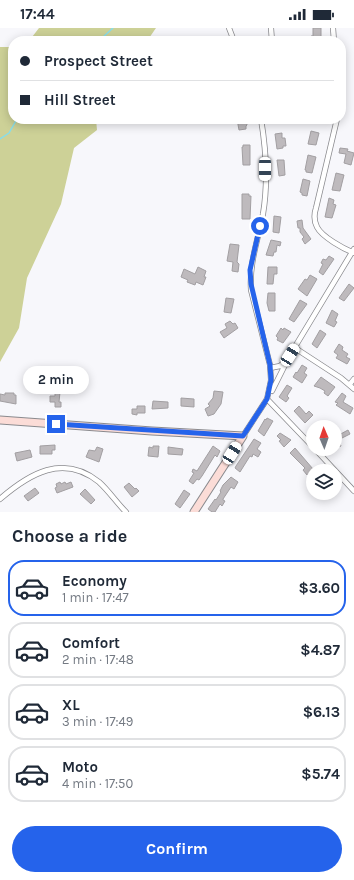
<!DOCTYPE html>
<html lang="en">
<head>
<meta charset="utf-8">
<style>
  :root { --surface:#fff; --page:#f2f2f3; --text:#1f2937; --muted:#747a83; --line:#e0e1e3; --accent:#2563eb }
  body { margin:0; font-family:Karla,sans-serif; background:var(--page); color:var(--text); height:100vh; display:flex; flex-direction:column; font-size:15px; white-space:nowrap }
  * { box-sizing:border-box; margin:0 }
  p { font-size:13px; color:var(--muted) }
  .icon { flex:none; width:22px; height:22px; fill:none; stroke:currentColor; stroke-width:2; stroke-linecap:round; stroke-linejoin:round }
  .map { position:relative; height:484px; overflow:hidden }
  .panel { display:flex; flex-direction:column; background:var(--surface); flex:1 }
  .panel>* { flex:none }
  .top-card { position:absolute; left:8px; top:8px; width:338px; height:88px; border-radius:16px; box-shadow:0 2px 10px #0003; display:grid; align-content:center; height:88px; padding:0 12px; background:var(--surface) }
  .needle { width:26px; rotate:358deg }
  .buttons { position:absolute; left:306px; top:392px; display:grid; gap:8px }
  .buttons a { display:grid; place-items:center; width:36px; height:36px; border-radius:50%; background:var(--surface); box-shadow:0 2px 10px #0003; font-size:20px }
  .end { position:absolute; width:18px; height:18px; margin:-9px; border:5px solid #2563eb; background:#fff; box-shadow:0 0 0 2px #fff }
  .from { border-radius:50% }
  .bubble { position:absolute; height:28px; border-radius:14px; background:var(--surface); box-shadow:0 2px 10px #0003; font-size:13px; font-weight:700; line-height:28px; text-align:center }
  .car { position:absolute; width:12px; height:24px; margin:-12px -6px; border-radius:5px; box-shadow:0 0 3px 1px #0007; background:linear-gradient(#fff 24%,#345 0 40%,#fff 0 76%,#345 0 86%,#fff 0) }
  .top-card b { display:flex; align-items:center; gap:14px; height:38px; font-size:15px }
  .top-card b+b { border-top:1px solid var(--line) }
  .top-card i { width:10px; height:10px; background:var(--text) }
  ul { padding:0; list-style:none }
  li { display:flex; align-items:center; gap:12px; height:56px; margin:0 8px 6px; padding:0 4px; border:2px solid var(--line); border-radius:16px }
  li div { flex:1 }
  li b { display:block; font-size:15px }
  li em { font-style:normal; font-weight:700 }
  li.selected { border-color:var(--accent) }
  li>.icon { width:36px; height:36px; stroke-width:1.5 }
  h2 { padding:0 12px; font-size:18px; line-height:48px }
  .primary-button { display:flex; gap:8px; margin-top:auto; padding:8px 12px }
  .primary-button a { flex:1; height:46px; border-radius:24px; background:var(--accent); color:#fff; font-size:16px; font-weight:700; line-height:46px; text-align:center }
  .status { display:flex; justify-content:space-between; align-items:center; height:28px; padding:0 20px; background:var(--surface); direction:ltr }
  .status svg { height:11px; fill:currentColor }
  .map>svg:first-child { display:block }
  .green { fill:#cdd197 }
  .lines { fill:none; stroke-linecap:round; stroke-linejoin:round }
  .stream { stroke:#87ddea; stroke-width:1.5 }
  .building { fill:#bebabd; stroke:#a29fa2 }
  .street-casing { stroke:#8a8a8e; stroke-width:6 }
  .secondary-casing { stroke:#8a8a8e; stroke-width:9 }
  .street { stroke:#fff; stroke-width:4.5 }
  .secondary { stroke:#fbdcd7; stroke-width:7 }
  .route { stroke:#2563eb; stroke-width:5 }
</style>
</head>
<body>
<div class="status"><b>17:44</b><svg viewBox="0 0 49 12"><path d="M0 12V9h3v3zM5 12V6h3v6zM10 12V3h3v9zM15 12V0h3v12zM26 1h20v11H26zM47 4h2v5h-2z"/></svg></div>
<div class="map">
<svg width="354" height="484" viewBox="0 0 354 484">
  <rect width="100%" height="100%" fill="#f7f7fb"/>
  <!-- green -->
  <path class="green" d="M39 0H156L147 13H29Z
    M0 19H13V91H96L97 102 74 120 61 176 27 250 19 300 0 334Z"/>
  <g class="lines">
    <!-- stream -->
    <path class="stream" d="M93 12 102 10 113 0
      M0 111 9 105 17 91"/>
  </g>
  <!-- building -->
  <path class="building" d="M313 0H321V11L311 12V8H313Z
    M237 91H246L247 97 246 98V101L239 102Z
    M311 103 319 105 316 117 308 116Z
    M282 105V110H285L286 118H283V120L277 121 275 106Z
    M243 117H250V137H243L242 119H243Z
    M340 120 348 121 347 123 354 125 351 137 344 135 346 126 339 125Z
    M308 127 316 129 312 145 306 144V142H305Z
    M277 132H284L285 147 279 148Z
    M336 145 344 147 340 163 332 162Z
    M303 151 310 153 307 168 302 167V165L300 164Z
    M242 166H249V168H251L250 191H242Z
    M329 170 334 172 333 176 336 177 332 190 325 189Z
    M274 188 281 189 279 205 273 204Z
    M302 192 303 200 311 211 305 216 302 211 304 209 300 204V200H298L297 193Z
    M271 212 281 214 280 218 277 217 276 224H274L273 228 266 227Z
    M230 216 239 217 237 234 239 236 238 244 232 243 233 234 227 233Z
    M329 228 334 231 323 247 319 244 323 236 321 235 323 231 326 232Z
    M198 239 206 243 204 249H206L203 257 196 254 195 257 187 254 188 252 181 249 184 241 195 246Z
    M268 239H277V246H274L273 256H267Z
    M310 247 317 251 307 268 298 261 305 251 307 252Z
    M349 256 354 260 344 273 339 270Z
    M268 265H275V283H269L267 275Z
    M226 270 234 271 231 285 224 284Z
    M300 272 307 276 294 294 289 291Z
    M332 282 338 286 335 293 337 294 334 299 326 295Z
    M230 293 233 296 235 295 238 300 224 310 220 304 227 300 225 296Z
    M281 300 283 302 284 300 291 304 283 315 277 312 278 310 276 308Z
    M320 302 326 306 317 320 312 316Z
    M339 316 343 319 342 322 348 326 346 329 350 331 347 336 336 330 338 327 334 324Z
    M302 337 307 340 304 345 307 347 302 355 293 349 296 344 297 345Z
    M321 349 335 359 328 368 324 365 325 363 320 360 314 358Z
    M287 357 292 360 287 368 289 370 286 374 279 369Z
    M214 363 223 364 221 376 214 386 208 388 205 381 210 378 208 376 213 370Z
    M55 364H60L59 374H61V379H55V374H50V368H55Z
    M5 365H14V367H16V376L0 373V366L5 367Z
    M342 365 346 368 343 374 353 380 350 386 336 377 338 375 335 374Z
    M181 370 194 371V379L181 378Z
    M153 373 168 374V380L152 381Z
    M137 378H145V385H137V387L132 386V381H137Z
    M299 378 306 386 309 383 313 387 305 395 294 383Z
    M267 390 273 393 264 408 258 403 265 391 266 392Z
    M348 402 350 406 340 411 341 412 339 413 341 418 335 420V404L337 408Z
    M280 405 291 412 284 419 279 413 281 412 277 408Z
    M254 411 261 415 257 421 261 424 258 429 253 426 252 429 250 428 240 444 235 440 236 438Z
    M55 417V422H52V426H40V418Z
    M153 418H159L158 429 148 428 149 419 153 420Z
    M213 418 220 423 217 429 215 427 202 448 199 452 197 451 193 456 189 453 194 445 192 444 193 441 197 443Z
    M97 419 103 421 99 434 86 429 89 422 95 423Z
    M168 419 183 421 182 427 168 426Z
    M295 420 313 441V446L310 444 307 447 303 442 305 440 290 425Z
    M30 422 32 429 17 433 15 425Z
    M231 449 238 454 234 461 231 459 223 471V472L225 473 222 478 220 476 215 484H212L208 481 215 471 216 472 221 464 220 463 223 457Z
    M60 454 61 456 65 454 66 456 71 454 73 459 57 465 55 460 57 459 56 456Z
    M129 455 135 461 136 460 139 463 132 469 124 459Z
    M35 460 39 465 28 473 24 468Z
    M85 461 95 472 91 476 80 466Z
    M184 462 190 466 180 480 175 476Z"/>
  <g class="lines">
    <defs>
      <path id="street" d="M229 0 234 13
        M271 0 272 13
        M333 0 334 13
        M337 91 316 180C314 186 314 193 317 199 322 209 344 221 354 225
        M295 320 341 350 354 361
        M270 340 280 338 285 333
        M350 356 354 351
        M272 363 290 327 354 221
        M267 371 313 419
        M243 408 267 371 271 352 270 337 251 262C249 235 258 212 263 186 268 156 266 121 261 91
        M315 421 354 463
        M0 471C29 446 63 425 99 454 109 463 116 474 126 484"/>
      <path id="secondary" d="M0 392 152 403 243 408 194 484"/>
    </defs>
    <!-- street casing -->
    <use href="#street" class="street-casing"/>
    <!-- secondary casing -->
    <use href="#secondary" class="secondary-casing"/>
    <!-- street -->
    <use href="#street" class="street"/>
    <!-- secondary -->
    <use href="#secondary" class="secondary"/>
  </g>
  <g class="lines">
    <!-- route -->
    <path class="route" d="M56 396 243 408 267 371 271 352 270 337 251 256 250 242 260 198"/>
  </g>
</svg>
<div class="buttons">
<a><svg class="needle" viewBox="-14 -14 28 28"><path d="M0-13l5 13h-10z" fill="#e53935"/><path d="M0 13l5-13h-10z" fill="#747a83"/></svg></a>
<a><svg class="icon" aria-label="layers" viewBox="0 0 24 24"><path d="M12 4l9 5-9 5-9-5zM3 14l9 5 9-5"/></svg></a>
</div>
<i class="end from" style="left:260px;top:198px"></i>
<i class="end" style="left:56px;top:396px"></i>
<div class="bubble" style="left:23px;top:338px;width:66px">2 min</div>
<i class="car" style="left:265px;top:141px;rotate:180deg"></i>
<i class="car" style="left:290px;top:327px;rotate:32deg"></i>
<i class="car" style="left:232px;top:425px;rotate:32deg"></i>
<div class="top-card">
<b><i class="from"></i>Prospect Street</b>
<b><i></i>Hill Street</b>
</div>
</div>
<section class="panel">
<h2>Choose a ride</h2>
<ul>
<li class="selected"><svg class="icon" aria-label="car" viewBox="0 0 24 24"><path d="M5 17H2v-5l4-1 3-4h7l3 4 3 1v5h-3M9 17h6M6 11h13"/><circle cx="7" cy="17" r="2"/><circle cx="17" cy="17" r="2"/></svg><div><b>Economy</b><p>1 min · 17:47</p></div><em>$3.60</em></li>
<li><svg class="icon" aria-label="car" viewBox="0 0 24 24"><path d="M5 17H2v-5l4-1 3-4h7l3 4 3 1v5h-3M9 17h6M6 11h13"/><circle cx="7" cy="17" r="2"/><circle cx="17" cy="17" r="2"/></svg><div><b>Comfort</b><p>2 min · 17:48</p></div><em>$4.87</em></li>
<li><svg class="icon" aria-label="car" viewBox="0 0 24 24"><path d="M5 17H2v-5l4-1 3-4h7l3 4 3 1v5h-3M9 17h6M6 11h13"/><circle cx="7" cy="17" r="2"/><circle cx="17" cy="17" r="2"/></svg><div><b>XL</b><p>3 min · 17:49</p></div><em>$6.13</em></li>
<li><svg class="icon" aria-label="car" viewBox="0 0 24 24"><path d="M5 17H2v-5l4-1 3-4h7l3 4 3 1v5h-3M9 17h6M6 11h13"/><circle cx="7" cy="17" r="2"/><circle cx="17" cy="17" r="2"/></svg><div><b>Moto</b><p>4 min · 17:50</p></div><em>$5.74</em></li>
</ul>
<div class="primary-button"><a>Confirm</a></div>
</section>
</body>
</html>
